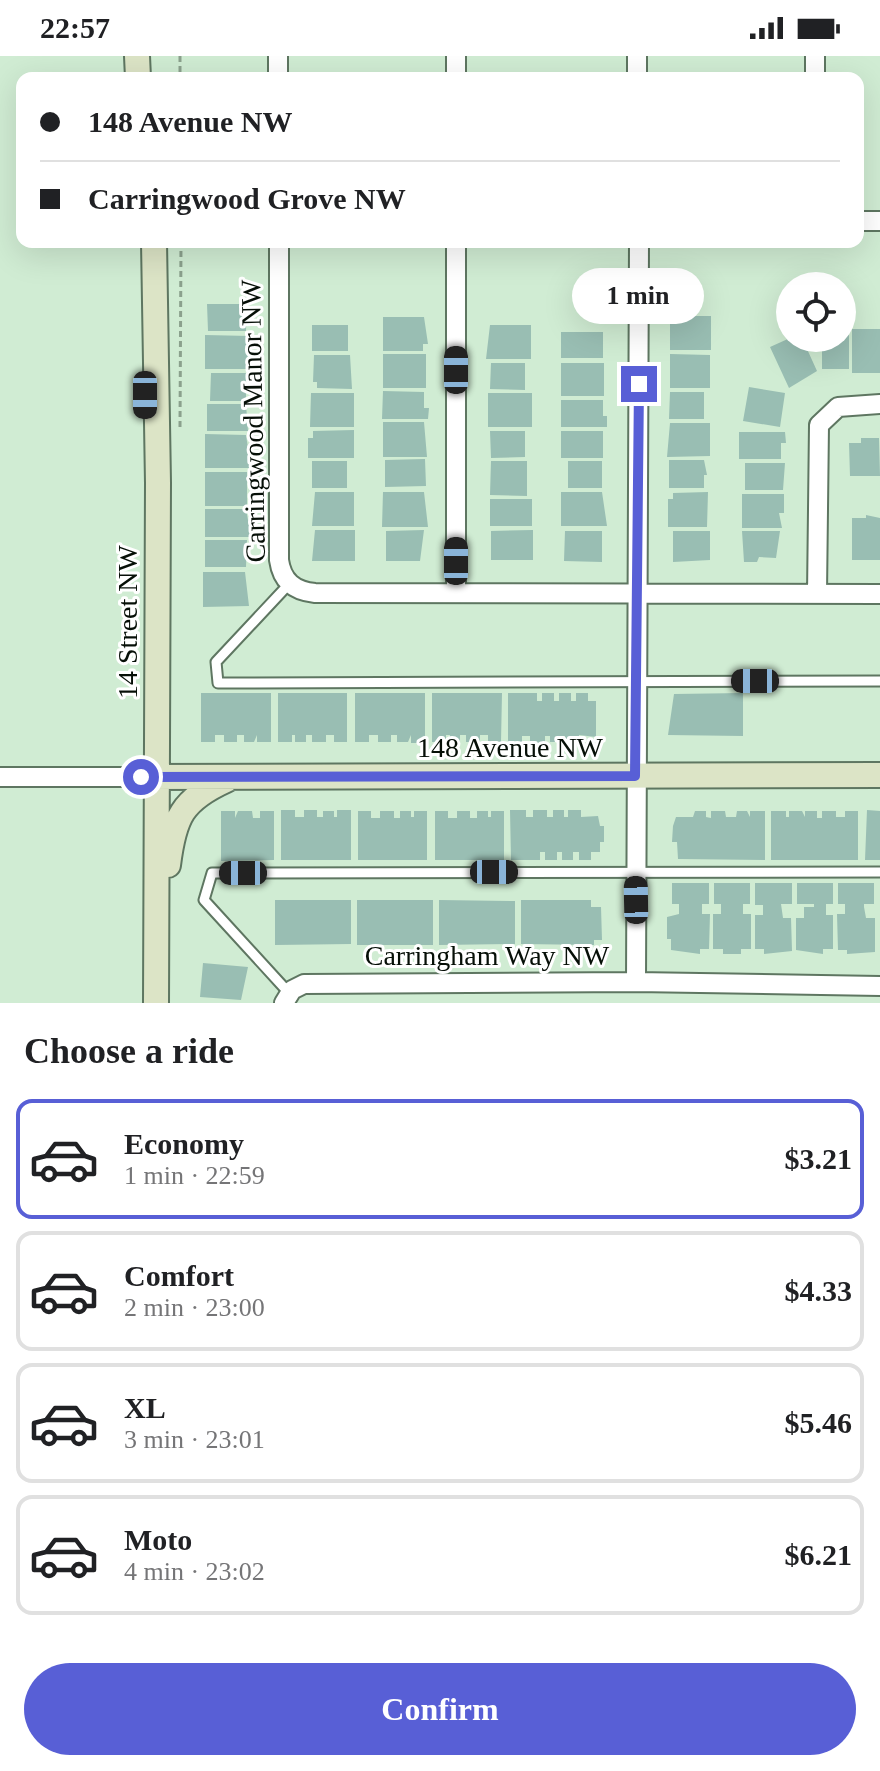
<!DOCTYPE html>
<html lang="en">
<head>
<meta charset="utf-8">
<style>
  :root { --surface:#fff; --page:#f2f2f2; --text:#202124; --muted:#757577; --line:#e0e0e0; --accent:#585fd6 }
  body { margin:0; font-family:"Times New Roman",serif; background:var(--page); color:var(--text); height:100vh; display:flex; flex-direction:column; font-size:30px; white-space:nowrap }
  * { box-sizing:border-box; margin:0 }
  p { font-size:26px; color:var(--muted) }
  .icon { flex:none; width:44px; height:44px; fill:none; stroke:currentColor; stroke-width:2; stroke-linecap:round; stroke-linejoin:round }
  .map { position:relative; height:947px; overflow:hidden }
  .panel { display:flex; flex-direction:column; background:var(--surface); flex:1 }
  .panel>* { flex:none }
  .top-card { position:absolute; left:16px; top:16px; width:848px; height:176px; border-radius:16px; box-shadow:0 8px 32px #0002; display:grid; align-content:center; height:176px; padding:0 24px; background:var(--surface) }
  .buttons { position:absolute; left:776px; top:216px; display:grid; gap:16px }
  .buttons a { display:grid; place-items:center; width:80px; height:80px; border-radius:50%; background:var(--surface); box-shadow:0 8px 32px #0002; font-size:40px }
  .end { position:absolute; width:36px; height:36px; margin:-18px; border:10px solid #585fd6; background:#fff; box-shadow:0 0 0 4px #fff }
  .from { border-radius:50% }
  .bubble { position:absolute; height:56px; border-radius:28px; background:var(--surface); box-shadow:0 8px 32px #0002; font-size:26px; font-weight:800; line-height:56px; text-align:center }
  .car { position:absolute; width:24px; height:48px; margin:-24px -12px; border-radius:10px; box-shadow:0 0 6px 2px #0007; background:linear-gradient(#222 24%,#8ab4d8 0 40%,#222 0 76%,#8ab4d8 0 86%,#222 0) }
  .top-card b { display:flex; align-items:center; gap:28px; height:76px; font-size:30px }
  .top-card b+b { border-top:2px solid var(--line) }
  .top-card i { width:20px; height:20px; background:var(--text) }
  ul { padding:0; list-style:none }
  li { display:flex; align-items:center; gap:24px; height:120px; margin:0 16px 12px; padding:0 8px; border:4px solid var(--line); border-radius:16px }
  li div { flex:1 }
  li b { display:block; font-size:30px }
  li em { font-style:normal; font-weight:800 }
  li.active { border-color:var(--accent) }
  li>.icon { width:72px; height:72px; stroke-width:1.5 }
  h2 { padding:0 24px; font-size:36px; line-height:96px }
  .action { display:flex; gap:16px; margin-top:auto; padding:16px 24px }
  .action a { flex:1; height:92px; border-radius:48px; background:var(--accent); color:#fff; font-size:32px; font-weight:800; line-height:92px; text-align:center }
  .status { display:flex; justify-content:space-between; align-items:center; height:56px; padding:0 40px; background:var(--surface); direction:ltr }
  .status svg { height:22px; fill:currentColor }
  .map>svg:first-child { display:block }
  .building { fill:#99beb3 }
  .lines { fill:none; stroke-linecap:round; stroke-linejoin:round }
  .lane-casing { stroke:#5e7661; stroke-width:13 }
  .street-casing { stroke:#5e7661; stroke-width:22 }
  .secondary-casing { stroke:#5e7661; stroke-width:28 }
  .path { stroke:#8ba18d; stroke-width:3; stroke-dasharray:6 4; stroke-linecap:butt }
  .lane { stroke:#fff; stroke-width:9 }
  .street { stroke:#fff; stroke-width:18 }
  .secondary { stroke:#dce4c6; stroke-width:24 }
  .route { stroke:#585fd6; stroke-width:10 }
  .labels { text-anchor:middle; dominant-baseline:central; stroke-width:6; stroke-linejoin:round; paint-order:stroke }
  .street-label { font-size:28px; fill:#060f07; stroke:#fff }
</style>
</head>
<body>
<div class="status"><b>22:57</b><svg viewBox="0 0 49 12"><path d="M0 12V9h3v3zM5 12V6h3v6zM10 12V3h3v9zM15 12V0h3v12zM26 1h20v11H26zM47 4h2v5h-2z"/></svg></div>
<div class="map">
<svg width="880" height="947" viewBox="0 0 880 947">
  <rect width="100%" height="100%" fill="#d0ecd3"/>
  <!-- building -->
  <path class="building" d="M207 248H247L246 275H208Z
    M670 260H711V294H670Z
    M383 261H424L428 288H423V295H383Z
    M312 269H348V295H312Z
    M490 269H531V303H486Z
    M852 273H880V317H852Z
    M561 276H603V302H561Z
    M842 278H849V313H822V282H842Z
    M205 279 250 280 247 313H205Z
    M790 282H802L817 315 789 332 770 291Z
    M383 298H426V332H383Z
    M670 298 710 299V332H670Z
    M314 299H350L352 333 317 332V326H313Z
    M491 307H525V334L490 333Z
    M561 307H604V340H561Z
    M211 317H246V345H210Z
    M749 331 785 337 780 371 743 365Z
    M383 335 424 336V352H429L428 363H382Z
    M670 336H704V363H669Z
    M311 337H354V371H310Z
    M488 337H532V371H488Z
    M561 344H603V360H607V371H561Z
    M207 348H246L248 375H207Z
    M383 366H424L427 401H383Z
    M670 367H710V400L667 401Z
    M354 374V402H308V382H313V375Z
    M490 375H525V401L491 402Z
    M561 375H603V402H561Z
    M739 376H785L786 387H781V403H739Z
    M205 378 246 379 251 412H205Z
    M861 382H879L880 420H850L849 387H861Z
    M425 403 426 430 385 431V404Z
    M669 404H704L707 419H704V432H669Z
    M312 405H347V432H312Z
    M491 405H527V440L490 439Z
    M568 405H602V432H568Z
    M745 407H785L783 434H745Z
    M205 416H247V450H205Z
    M315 436H354V470H312Z
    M383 436H424L428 471H382Z
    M561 436H602L607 470H561Z
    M708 436 707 471H668V443H673V437Z
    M742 438H784V457H779L782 472H742Z
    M490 443H532V470H490Z
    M205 453H246L251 481H205Z
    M866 459 880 462V504H852V462H866Z
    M315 474H355V505H312Z
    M424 474 420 505H386V475Z
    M533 474V504H491V475Z
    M565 475H602V506L564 505Z
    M673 475H710V504L673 506Z
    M742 475H780L776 502 759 501 757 506H744Z
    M205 484H247L246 511H205Z
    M203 516H245L249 550 203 551Z
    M201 637H271V686H257V679L254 686H244V679H237V686H224V679H215V686H201Z
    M278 637H347V686H334V679H326V686H312V679H306V686H295V679H292V686H278Z
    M355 637H425V687H411V679L408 686H397V679H391V686H378V679H369V686H355Z
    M432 637H502L501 686H488V679H480V686H466V679H460V686H449L450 679H446V686H432Z
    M508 637H537V645H542V637H554V645H559V637H571V645H576V637H588V645H596V681L579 679V686H565V680H561V686H550V680H545V687H530V680H522V686H508Z
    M743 637V680L668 679 674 638Z
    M281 754H295V761H304V754H317V761H323V755H334V761H337V754H351V804H281Z
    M510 754H526V761H533V754H547V761H553V754H564V761H568V754H581V761L598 760 600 770H604V786H600V796H591V804H579V796H573V804H562V796H557V804H545V796H540V804H511Z
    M867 754 880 755V804H865Z
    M221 755H235V762L238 755H252L253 762H260V755H274V804L221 805Z
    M358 755H371V762H380V755H394V762H400V755H411V761H414V755H427V804H358Z
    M435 755H448V762H457V755H470V762H477V755H488V761H491V755H504V804H435Z
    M695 755H706V761L711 762V755H725L726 761H736L737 755H747L750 761V755H765V804L678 803 677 786H672L673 770 676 761H693Z
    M771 755H786V761H789V755H802L805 761V755H817V762H822V755H836V761H845V755H858V804H771Z
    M672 827H709V848H702V858H710L709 893H700V898L671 894V883H667V861L679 858V848H672Z
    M714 827H750V848H743V858H751V893H741V898H723V893H713V858H721V848H714Z
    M755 827H792V848H781L783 862H791L792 895 764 898V893H755V859H763V849H755Z
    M797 827H833V848H826V859H833V893H823V898L796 894V862H804V851H814V848H797Z
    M838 827H874V848H864V851L866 862H875V896L847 898V894H838L837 858H845V848H838Z
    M275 844H351V888L275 889Z
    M357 844H433V889H357Z
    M439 844 515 845V888L439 889Z
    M521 844H591V851H601L602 884H594V889L521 888Z
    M203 907 248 911 241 944 200 941Z"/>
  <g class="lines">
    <defs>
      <path id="lane" d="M289 528 216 606 218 627 880 625
        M289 937 204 844 212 817 880 816"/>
      <path id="street" d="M278 0V22
        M637 0V22
        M815 0V22
        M456 22V0
        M858 165H880
        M279 186V504C282 525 294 535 315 537L880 538
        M456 537V186
        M817 538 819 369 838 351 880 348
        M0 721H141
        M636 926 639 186
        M284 947 292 934 304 928 636 926 880 930"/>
      <path id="secondary" d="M137 0 138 22
        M154 186 158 427 156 947
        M142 721 880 719
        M168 809C174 761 182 744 226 724"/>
    </defs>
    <!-- lane casing -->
    <use href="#lane" class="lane-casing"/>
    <!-- street casing -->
    <use href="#street" class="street-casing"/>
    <!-- secondary casing -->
    <use href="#secondary" class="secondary-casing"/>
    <!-- path -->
    <path class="path" d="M180 0V22
      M180 371 181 186"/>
    <!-- lane -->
    <use href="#lane" class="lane"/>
    <!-- street -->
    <use href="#street" class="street"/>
    <!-- secondary -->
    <use href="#secondary" class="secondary"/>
  </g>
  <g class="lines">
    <!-- route -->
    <path class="route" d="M141 721 635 720 639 328"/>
  </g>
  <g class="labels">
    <!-- street labels -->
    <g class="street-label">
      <text transform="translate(253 365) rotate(-91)">Carringwood Manor NW</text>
      <text transform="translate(127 566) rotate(-90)">14 Street NW</text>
      <text x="510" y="691">148 Avenue NW</text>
      <text x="487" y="899">Carringham Way NW</text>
    </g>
  </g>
</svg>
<div class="buttons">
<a><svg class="icon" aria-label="locate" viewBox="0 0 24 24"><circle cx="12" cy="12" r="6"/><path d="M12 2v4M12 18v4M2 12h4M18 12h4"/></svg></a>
</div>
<i class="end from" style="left:141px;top:721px"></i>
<i class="end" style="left:639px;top:328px"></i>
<div class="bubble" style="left:572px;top:212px;width:132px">1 min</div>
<i class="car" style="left:456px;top:314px;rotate:0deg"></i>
<i class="car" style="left:145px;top:339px;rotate:180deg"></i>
<i class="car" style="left:456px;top:505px;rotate:0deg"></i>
<i class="car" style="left:755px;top:625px;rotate:270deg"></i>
<i class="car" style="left:494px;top:816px;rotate:90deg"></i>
<i class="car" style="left:243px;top:817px;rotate:270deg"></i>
<i class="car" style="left:636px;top:844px;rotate:359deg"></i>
<div class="top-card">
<b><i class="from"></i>148 Avenue NW</b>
<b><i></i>Carringwood Grove NW</b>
</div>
</div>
<section class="panel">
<h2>Choose a ride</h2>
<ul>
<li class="active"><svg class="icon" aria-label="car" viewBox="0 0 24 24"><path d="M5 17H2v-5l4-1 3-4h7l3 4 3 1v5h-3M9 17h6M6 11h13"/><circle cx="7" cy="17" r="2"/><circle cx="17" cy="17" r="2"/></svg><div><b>Economy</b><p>1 min · 22:59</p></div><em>$3.21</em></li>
<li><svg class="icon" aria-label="car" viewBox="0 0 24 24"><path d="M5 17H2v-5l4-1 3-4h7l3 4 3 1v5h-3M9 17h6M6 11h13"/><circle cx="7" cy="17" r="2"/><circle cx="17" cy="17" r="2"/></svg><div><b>Comfort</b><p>2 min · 23:00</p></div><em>$4.33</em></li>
<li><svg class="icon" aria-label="car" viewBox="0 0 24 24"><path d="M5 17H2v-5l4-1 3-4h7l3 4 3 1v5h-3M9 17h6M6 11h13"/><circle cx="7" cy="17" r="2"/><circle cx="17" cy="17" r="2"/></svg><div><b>XL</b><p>3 min · 23:01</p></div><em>$5.46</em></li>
<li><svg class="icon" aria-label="car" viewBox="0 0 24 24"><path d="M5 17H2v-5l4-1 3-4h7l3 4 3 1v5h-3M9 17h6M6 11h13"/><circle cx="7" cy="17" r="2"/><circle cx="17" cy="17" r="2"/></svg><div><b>Moto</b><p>4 min · 23:02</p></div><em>$6.21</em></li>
</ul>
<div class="action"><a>Confirm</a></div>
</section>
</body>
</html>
